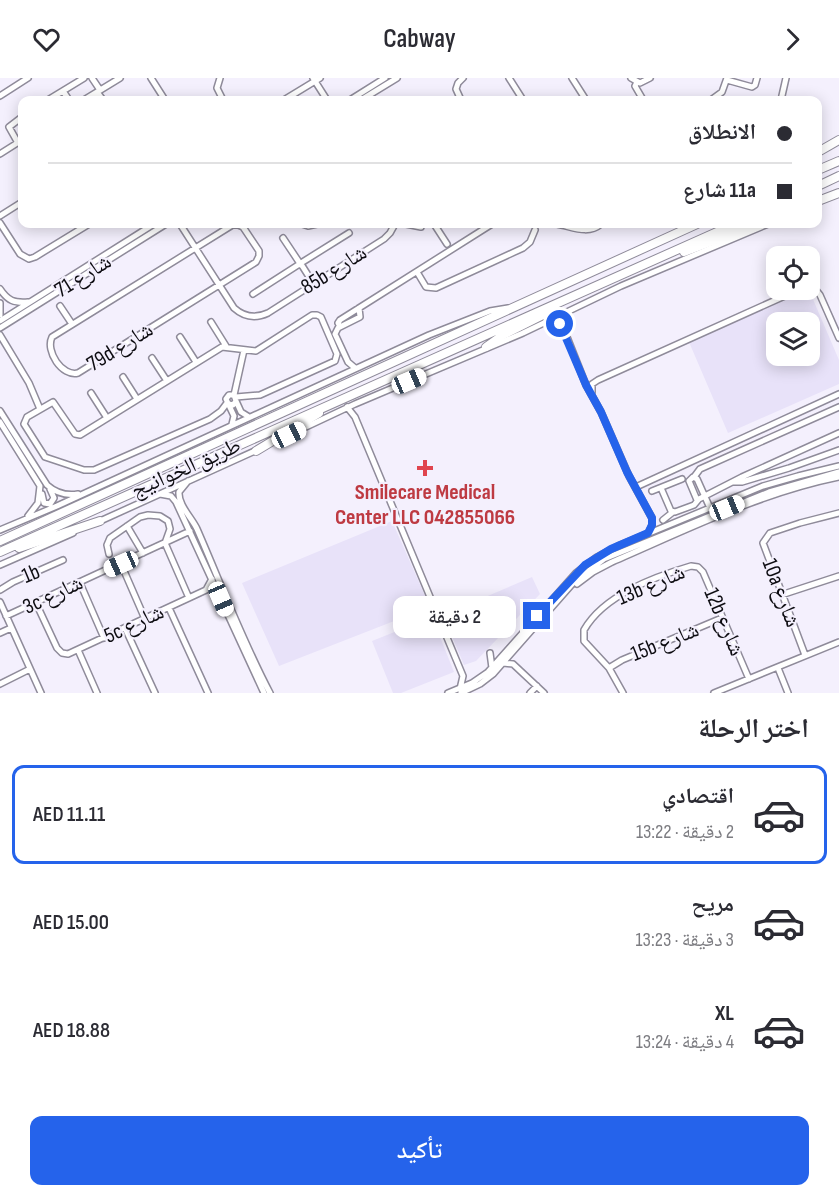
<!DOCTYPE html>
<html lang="ar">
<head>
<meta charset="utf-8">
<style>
  :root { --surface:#fff; --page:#f7f7f7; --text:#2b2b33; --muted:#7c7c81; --line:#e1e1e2; --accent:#2563eb }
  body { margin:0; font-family:"Sofia Sans Condensed","Noto Naskh Arabic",sans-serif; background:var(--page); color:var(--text); direction:rtl; height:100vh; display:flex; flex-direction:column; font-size:22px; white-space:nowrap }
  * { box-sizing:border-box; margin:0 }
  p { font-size:20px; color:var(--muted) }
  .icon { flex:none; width:33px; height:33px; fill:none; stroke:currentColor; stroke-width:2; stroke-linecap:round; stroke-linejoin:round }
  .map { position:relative; height:615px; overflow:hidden; direction:ltr }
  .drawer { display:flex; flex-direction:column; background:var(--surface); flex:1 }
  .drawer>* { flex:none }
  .top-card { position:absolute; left:18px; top:18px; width:804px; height:132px; border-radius:12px; box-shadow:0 3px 15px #0003; direction:rtl; display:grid; align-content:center; height:132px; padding:0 30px; background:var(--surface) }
  .buttons { position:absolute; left:766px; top:168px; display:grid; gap:12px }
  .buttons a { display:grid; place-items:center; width:54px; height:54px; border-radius:12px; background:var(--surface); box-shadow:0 3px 15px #0003; font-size:30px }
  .end { position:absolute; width:27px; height:27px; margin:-14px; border:8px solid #2563eb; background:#fff; box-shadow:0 0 0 3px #fff }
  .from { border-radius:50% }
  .bubble { position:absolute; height:42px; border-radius:12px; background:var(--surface); box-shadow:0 3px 15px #0003; font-size:20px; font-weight:600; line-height:42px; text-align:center; direction:rtl }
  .car { position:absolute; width:18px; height:36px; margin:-18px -9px; border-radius:8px; box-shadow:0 0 4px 2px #0007; background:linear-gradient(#fff 24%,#345 0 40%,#fff 0 76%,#345 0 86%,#fff 0) }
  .top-card b { display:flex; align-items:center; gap:21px; height:57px; font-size:22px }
  .top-card b+b { border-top:2px solid var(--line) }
  .top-card i { width:15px; height:15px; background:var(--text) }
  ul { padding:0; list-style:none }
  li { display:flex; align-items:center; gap:18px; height:99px; margin:0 12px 9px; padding:0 18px; border:3px solid transparent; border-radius:12px }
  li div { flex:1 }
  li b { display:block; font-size:22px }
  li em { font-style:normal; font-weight:600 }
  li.on { border-color:var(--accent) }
  li>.icon { width:54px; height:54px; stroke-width:1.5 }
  h2 { padding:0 30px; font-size:27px; line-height:72px }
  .button { display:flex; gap:12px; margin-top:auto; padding:12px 30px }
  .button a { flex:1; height:69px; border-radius:12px; background:var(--accent); color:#fff; font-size:24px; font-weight:600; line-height:69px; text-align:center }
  header { display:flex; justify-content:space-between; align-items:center; height:78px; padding:0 30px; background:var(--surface); font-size:27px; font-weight:600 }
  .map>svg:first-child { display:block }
  .built { fill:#e8e2f9; fill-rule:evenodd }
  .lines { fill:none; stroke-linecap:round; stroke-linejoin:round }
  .minor-casing { stroke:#8f8b9a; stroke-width:8 }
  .highway-casing { stroke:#8f8b9a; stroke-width:10 }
  .minor { stroke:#fff; stroke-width:5 }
  .highway { stroke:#fff; stroke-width:8 }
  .route { stroke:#2563eb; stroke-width:8 }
  .health-dot { fill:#e0444e; stroke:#f4f0fd; stroke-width:2 }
  .labels { text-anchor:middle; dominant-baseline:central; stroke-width:4.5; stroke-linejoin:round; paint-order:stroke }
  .street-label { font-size:22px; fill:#0d0c11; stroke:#f4f0fd }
  .health-label { font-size:22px; font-weight:bold; fill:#be3a42; stroke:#f4f0fd }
</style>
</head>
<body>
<header><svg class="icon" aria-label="forward" viewBox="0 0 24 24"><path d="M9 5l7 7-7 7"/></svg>Cabway<svg class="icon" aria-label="heart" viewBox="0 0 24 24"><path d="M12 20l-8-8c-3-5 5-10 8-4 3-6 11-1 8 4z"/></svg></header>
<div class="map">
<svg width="839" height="615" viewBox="0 0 839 615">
  <rect width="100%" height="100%" fill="#f4f0fd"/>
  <!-- built -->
  <path class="built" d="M809 212 839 282V306L728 355 689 264ZM810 244V278H777V244Z
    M392 443 430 529 279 588 242 505Z
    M532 499 540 516 476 583 464 587 443 537Z
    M432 539 454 594 401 615H393L372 563Z"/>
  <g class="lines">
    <defs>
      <path id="minor" d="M92 0 100 12
        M151 0 165 22
        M220 0 217 10 223 22
        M313 0 327 22
        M509 0 523 22
        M572 0 586 22
        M631 0 640 5 650 0
        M727 2 752 9 755 7 757 0
        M637 4 635 8 642 20 640 22
        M63 13 69 22
        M97 14 103 22
        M0 18 28 0
        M48 22 84 0
        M84 22 120 0
        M284 22 320 0
        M350 22 385 0
        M361 22 397 0
        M461 22 456 11 458 5 463 0
        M711 22 722 14 727 0
        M781 22 786 0
        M18 65 9 49 22 39
        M0 76 22 62
        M0 138 22 124
        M0 145 20 176 29 181 35 179 89 146
        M180 146 234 230C244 239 255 241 268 235L384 161 390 155 395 146
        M234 146 52 259C45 273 62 299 78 295L256 184 259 178V173L243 149 236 146
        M302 146 308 148 317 146
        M406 146 421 149
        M434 146 447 166
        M557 146C573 149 588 157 601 146
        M283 160 301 187
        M301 185 349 155
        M301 186 313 205
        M417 194 426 209 436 210 523 170 530 164 535 152
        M810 209 816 212 820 217 839 260
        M0 211C8 223 14 225 28 224
        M253 216 298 187
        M0 225V237
        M60 228 72 246
        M567 234 563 241V249L586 307 601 334 629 398 652 440V447L649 454
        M0 243 154 146
        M211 244 226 268
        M340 249 338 245 340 242 492 146
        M0 250 166 146
        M0 257 29 305 40 331
        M180 259 196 284
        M152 280 167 303
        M355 290 348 284 335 256 338 250 360 239 359 230
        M123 299 137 321
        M592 314V306L598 302 798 212
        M91 315 107 340
        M234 317 244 272
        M236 323 241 334 249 339
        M227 325 221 333 210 341 94 392H84L45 379 24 346 27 339 53 324 75 356 80 357 222 269 256 273 312 237H317L321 239 337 276 335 283 260 317 236 319
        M229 326 233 327 236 323 234 317H229L226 321 234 338 232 346
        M347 329 355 339 463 598 460 611
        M0 333 47 407C56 415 66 418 78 416
        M0 344 40 408 38 425 28 438
        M289 357 355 326 523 255 621 208 768 146
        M694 399 700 391 839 329
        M188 403 179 414C178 427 192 440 197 451 221 506 242 562 270 615
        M734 404H742L789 390 839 372
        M636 409 839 316
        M661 410 671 433 675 434 694 427 699 421 742 399 839 355
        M652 413 682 401
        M42 416 44 425 50 426 54 420 50 411
        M160 416 171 418 176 424 264 615
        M697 422 689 403 693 399 697 401 710 430
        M663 442 673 434
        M98 444 257 372
        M127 448 143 475
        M0 452 57 428 429 257 490 233 508 230
        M109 476 107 467 110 460 140 439 148 437 160 438 168 443 170 451 165 465 189 520
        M121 486 145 541
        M0 487 73 455
        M80 505 104 560
        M577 506 593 494 612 484C686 452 760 415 839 399
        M0 512 13 504 63 482
        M781 517 839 498
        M0 524 41 615
        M36 525 57 570 62 575 68 576 206 512 212 501
        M169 530 208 615
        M6 538 190 453
        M125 550 155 615
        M0 555 11 550
        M78 572 97 615
        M490 575 492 590
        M805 577 763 465 770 455 800 445 839 435
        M503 585 513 586 544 615
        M609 590 622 582 722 540
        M778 590 788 615
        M0 606 30 591
        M448 615 472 605 488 594 576 495 597 479 618 468 763 408 798 398 839 388
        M461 615 480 606 493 596 573 505 604 481 769 414 839 394
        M530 615 537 608
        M623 615 609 590 584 563V552C604 517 654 499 691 488L698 489 703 494 749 601
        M714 615 839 564"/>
      <path id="highway" d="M818 74 839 62
        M818 92 839 83
        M818 108 839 98
        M818 123 839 115
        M684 174 757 146
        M486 269 503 257 555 231
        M256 373 319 335
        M0 463 697 146
        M19 470 100 443
        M0 474 735 146"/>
    </defs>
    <!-- minor casing -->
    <use href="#minor" class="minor-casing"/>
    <!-- highway casing -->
    <use href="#highway" class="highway-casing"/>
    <!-- minor -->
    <use href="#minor" class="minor"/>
    <!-- highway -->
    <use href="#highway" class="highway"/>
  </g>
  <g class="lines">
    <!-- route -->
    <path class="route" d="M537 538 585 487 611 471 648 455 652 447V440L627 394 601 334 586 307 560 246"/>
  </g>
  <!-- markers -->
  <path class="health-dot" d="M422 381h6v6h6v6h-6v6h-6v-6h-6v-6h6z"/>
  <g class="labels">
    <!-- street labels -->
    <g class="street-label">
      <text transform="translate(334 192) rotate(-32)">85b شارع</text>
      <text transform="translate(83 198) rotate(-32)">شارع 71</text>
      <text transform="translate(120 269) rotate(-32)">79d شارع</text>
      <text transform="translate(186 390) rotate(-24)">طريق الخوانيج</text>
      <text transform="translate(31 496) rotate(-23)">1b</text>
      <text transform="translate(651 507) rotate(-23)">13b شارع</text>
      <text transform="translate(781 515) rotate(69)">10a شارع</text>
      <text transform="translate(53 517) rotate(-25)">3c شارع</text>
      <text transform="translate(724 544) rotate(67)">12b شارع</text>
      <text transform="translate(134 546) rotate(-25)">5c شارع</text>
      <text transform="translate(665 564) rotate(-22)">15b شارع</text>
    </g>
    <!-- health labels -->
    <g class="health-label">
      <text x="425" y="414">Smilecare Medical<tspan x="425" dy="25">Center LLC 042855066</tspan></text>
    </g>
  </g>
</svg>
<div class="buttons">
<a><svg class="icon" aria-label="locate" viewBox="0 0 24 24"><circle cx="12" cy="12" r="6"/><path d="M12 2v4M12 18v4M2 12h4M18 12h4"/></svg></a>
<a><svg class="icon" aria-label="layers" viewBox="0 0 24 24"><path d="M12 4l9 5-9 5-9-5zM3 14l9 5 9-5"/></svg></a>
</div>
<i class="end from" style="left:560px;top:246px"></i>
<i class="end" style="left:537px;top:538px"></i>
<div class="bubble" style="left:393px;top:518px;width:123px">2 دقيقة</div>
<i class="car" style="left:409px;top:303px;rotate:67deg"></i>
<i class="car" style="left:289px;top:357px;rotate:65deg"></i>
<i class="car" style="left:727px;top:430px;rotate:68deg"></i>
<i class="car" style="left:121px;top:486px;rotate:246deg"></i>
<i class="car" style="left:221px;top:521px;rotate:157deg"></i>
<div class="top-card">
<b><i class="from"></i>الانطلاق</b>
<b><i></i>11a شارع</b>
</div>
</div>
<section class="drawer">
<h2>اختر الرحلة</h2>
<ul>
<li class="on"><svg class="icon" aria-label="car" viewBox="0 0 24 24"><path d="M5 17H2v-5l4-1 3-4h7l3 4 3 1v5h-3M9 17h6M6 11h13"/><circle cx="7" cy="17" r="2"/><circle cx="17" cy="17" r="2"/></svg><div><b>اقتصادي</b><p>2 دقيقة · 13:22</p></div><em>AED 11.11</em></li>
<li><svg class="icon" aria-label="car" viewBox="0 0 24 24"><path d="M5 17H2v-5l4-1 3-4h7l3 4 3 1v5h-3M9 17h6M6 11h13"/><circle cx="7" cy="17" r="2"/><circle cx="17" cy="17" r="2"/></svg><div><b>مريح</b><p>3 دقيقة · 13:23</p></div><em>AED 15.00</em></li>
<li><svg class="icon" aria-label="car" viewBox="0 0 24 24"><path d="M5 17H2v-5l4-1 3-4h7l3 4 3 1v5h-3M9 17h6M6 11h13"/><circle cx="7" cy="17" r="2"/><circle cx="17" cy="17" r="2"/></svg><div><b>XL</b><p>4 دقيقة · 13:24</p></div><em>AED 18.88</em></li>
</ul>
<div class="button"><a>تأكيد</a></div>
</section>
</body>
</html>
